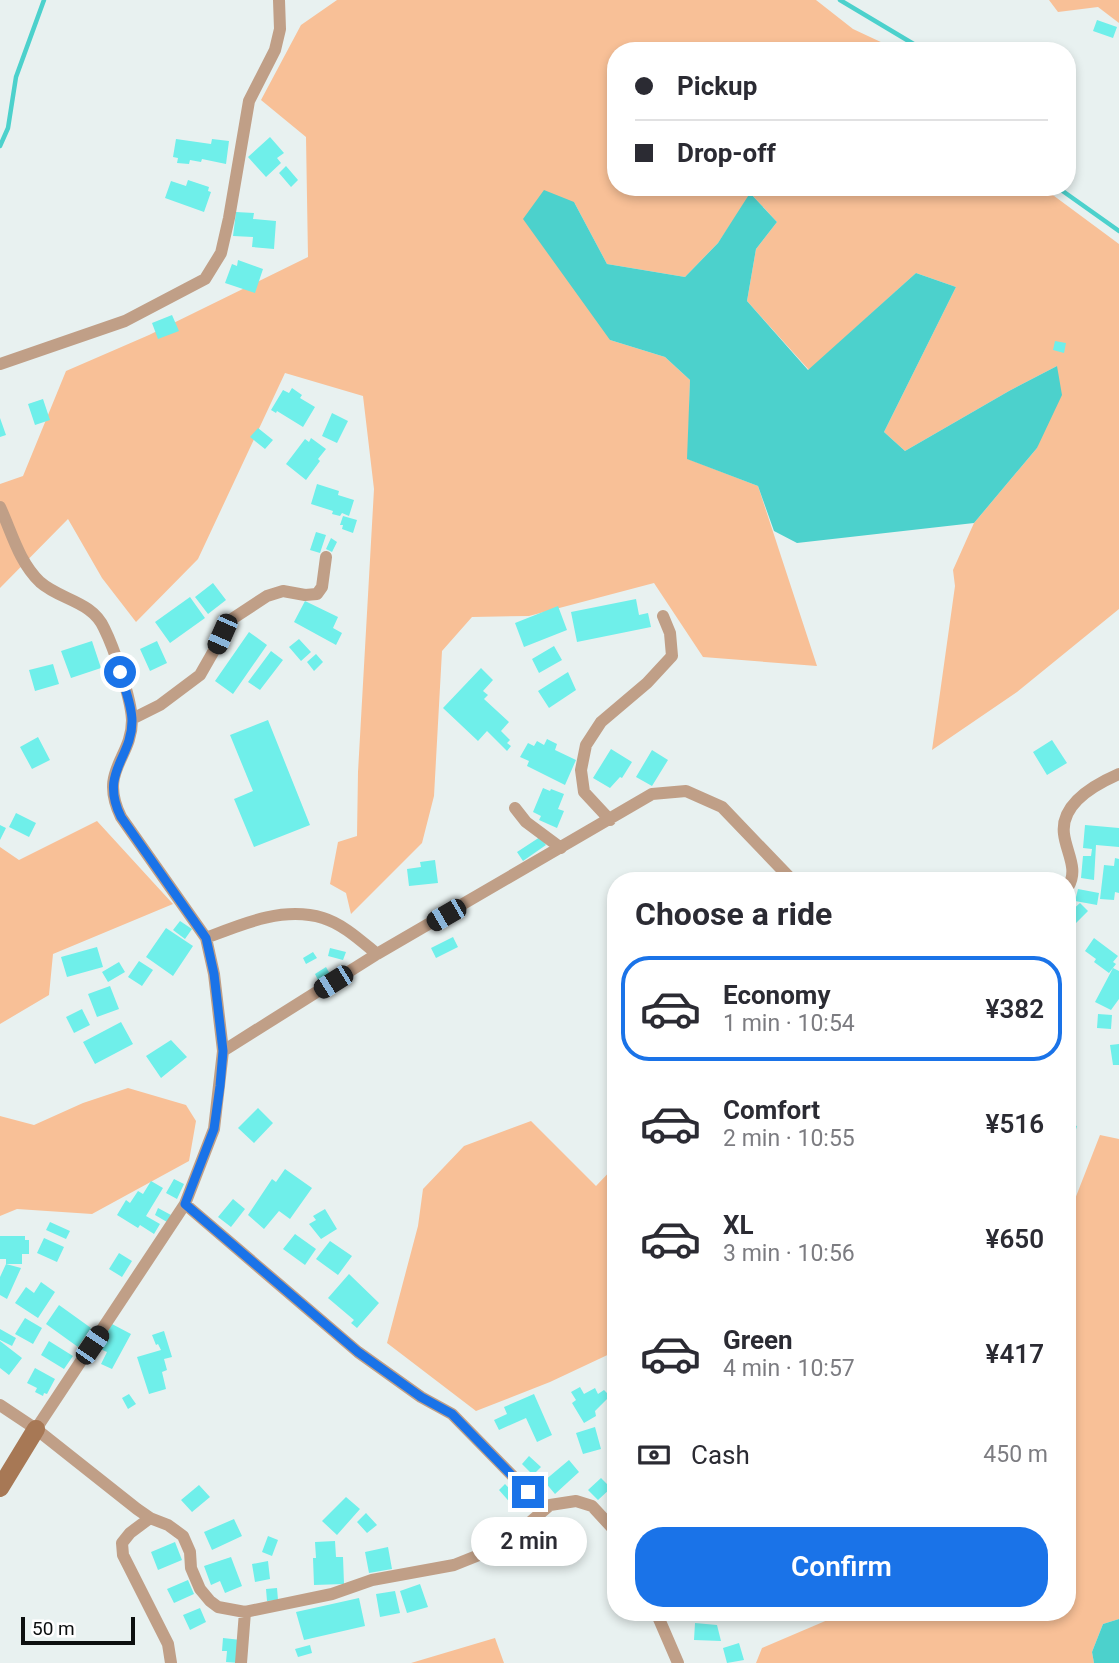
<!DOCTYPE html>
<html lang="en">
<head>
<meta charset="utf-8">
<style>
  :root { --surface:#fff; --page:#f2f2f3; --text:#2b2b33; --muted:#7c7c81; --line:#e1e1e2; --accent:#1a73e8 }
  body { margin:0; font-family:Roboto,sans-serif; background:var(--page); color:var(--text); height:100vh; display:flex; flex-direction:column; font-size:26px; white-space:nowrap }
  * { box-sizing:border-box; margin:0 }
  p { font-size:23px; color:var(--muted) }
  .icon { flex:none; width:38px; height:38px; fill:none; stroke:currentColor; stroke-width:2; stroke-linecap:round; stroke-linejoin:round }
  .map { position:relative; flex:1; overflow:hidden }
  .side { position:absolute; left:607px; top:872px; width:469px; height:749px; display:flex; flex-direction:column; background:var(--surface); border-radius:28px; box-shadow:0 4px 10px #0003 }
  .side>* { flex:none }
  .banner { position:absolute; left:607px; top:42px; width:469px; height:154px; border-radius:28px; box-shadow:0 4px 10px #0003; display:grid; align-content:center; height:154px; padding:0 28px; background:var(--surface) }
  .scale { position:absolute; left:21px; bottom:18px; width:114px; box-sizing:border-box; padding-left:7px; border:4px solid #0c0f0f; border-top:0; font-size:19px; line-height:24px; white-space:nowrap; color:#0c0f0f; -webkit-text-stroke:5px #fff; paint-order:stroke }
  .end { position:absolute; width:32px; height:32px; margin:-16px; border:9px solid #1a73e8; background:#fff; box-shadow:0 0 0 4px #fff }
  .from { border-radius:50% }
  .bubble { position:absolute; height:49px; border-radius:24px; background:var(--surface); box-shadow:0 4px 10px #0003; font-size:23px; font-weight:600; line-height:49px; text-align:center }
  .car { position:absolute; width:21px; height:42px; margin:-21px -10px; border-radius:9px; box-shadow:0 0 5px 2px #0007; background:linear-gradient(#222 24%,#8ab4d8 0 40%,#222 0 76%,#8ab4d8 0 86%,#222 0) }
  .banner b { display:flex; align-items:center; gap:24px; height:66px; font-size:26px }
  .banner b+b { border-top:2px solid var(--line) }
  .banner i { width:18px; height:18px; background:var(--text) }
  ul { padding:0; list-style:none }
  li { display:flex; align-items:center; gap:21px; height:105px; margin:0 14px 10px; padding:0 14px; border:4px solid transparent; border-radius:28px }
  li div { flex:1 }
  li b { display:block; font-size:26px }
  li em { font-style:normal; font-weight:600 }
  li.selected { border-color:var(--accent) }
  li>.icon { width:63px; height:63px; stroke-width:1.5 }
  h2 { padding:0 28px; font-size:32px; line-height:84px }
  .pay { display:flex; align-items:center; gap:18px; height:77px; padding:0 28px; font-size:26px }
  .pay p { margin-inline-start:auto }
  .cta { display:flex; gap:14px; margin-top:auto; padding:14px 28px }
  .cta a { flex:1; height:80px; border-radius:28px; background:var(--accent); color:#fff; font-size:28px; font-weight:600; line-height:80px; text-align:center }
  .map>svg:first-child { display:block }
  .green { fill:#f8c097 }
  .water { fill:#4cd1cc }
  .lines { fill:none; stroke-linecap:round; stroke-linejoin:round }
  .stream { stroke:#4cd1cc; stroke-width:4.5 }
  .building { fill:#6fefea }
  .street { stroke:#c09f87; stroke-width:12 }
  .secondary { stroke:#a77855; stroke-width:18 }
  .route { stroke:#1a73e8; stroke-width:9 }
</style>
</head>
<body>
<div class="map">
<svg width="1119" height="1663" viewBox="0 0 1119 1663">
  <rect width="100%" height="100%" fill="#e8f1f0"/>
  <!-- green -->
  <path class="green" d="M337 0H816L853 29 900 51H616V187H1042L1119 244V609L1017 692 932 750 955 586 953 570 974 523 1037 448 1057 366 1009 391 905 451 884 432 956 287 916 273 809 370 747 301 756 249 777 222 751 194 718 243 685 277 607 264 574 202 610 340 665 357 690 380 688 459 758 486 817 666 703 657 654 583 529 616 472 617 442 651 434 796 422 843 351 914 346 893 330 884 338 842 357 836 358 772 374 489 363 396 285 373 198 559 136 622 102 578 68 519 0 588V484L23 476 66 371 149 335 308 257 306 137 261 100 301 25Z
    M1049 0H1119V23L1098 7 1058 12Z
    M97 821 173 904 53 954 49 995 0 1024V847L19 860Z
    M128 1088 186 1105 196 1121 189 1161 92 1214 17 1209 0 1216V1116L34 1125 83 1103Z
    M531 1121 596 1186 616 1165V1351L550 1382 476 1411 387 1343 418 1226 423 1189 464 1146Z
    M1100 1135 1119 1139V1619L1103 1624 1092 1652 1094 1663H756L762 1648 837 1616 838 1612H1068V1217Z
    M495 1638 504 1663H411Z"/>
  <!-- water -->
  <path class="water" d="M544 190 574 202 607 264 685 277 718 243 750 193 777 222 756 249 747 301 808 370 916 273 956 287 884 432 905 451 1009 391 1057 366 1062 395 1037 448 974 523 797 543 774 531 758 486 687 459 690 380 665 357 610 340 523 219Z
    M1119 1619V1663H1094L1092 1652 1103 1624Z"/>
  <g class="lines">
    <!-- stream -->
    <path class="stream" d="M840 0 922 49 934 51
      M0 146 8 128 16 77 44 0
      M1057 187 1119 231"/>
  </g>
  <!-- building -->
  <path class="building" d="M1097 20 1117 27 1113 38 1093 31Z
    M270 137 284 153 277 158 281 163 266 177 248 157Z
    M176 139 211 144 212 139 229 141 226 164 202 159 201 162 190 160 189 164 177 163 178 158 173 157Z
    M286 166 298 180 291 187 279 173Z
    M188 180 209 187 208 191 211 192 204 212 165 198 171 181 186 186Z
    M236 212 254 213 253 219 276 221 274 249 252 247 253 237 233 236Z
    M238 260 263 269 255 293 225 283 232 264 237 266Z
    M172 315 179 331 158 339 152 323Z
    M1055 341 1066 343 1064 353 1053 350Z
    M292 388 302 395 300 398 315 407 303 427 277 411 276 413 271 410 283 390 289 393Z
    M43 399 50 420 35 425 28 404Z
    M332 413 348 421 337 443 322 436Z
    M0 418 6 435 0 437Z
    M258 428 273 440 265 449 250 437Z
    M311 438 326 449 318 459 320 461 306 480 286 464 305 439 309 442Z
    M317 484 339 491 338 495 354 500 349 516 342 513 340 516 332 514 333 511 311 504Z
    M343 516 357 520 353 533 342 529 343 525H340Z
    M316 532 326 535 320 553 310 550Z
    M331 538 337 542 332 552 326 549Z
    M213 583 226 600 208 614 195 597Z
    M190 597 205 618 170 643 155 622Z
    M636 599 639 615 648 613 651 627 577 642 571 612Z
    M305 601 338 617 333 628 342 633 336 645 294 622Z
    M558 606 567 630 524 647 515 623Z
    M249 632 267 645 233 694 215 681Z
    M299 639 311 652 301 661 289 647Z
    M92 641 101 668 71 678 61 651Z
    M157 641 167 663 150 671 140 649Z
    M554 646 562 660 539 673 532 659Z
    M271 651 283 660 260 690 248 682Z
    M316 654 323 662 314 671 307 662Z
    M53 664 59 684 35 691 29 670Z
    M481 668 493 680 483 691 488 695 484 699 509 722 501 731 510 740 507 743 511 746 507 751 487 731 478 741 443 708Z
    M568 672 576 690 549 708 538 691Z
    M268 720 310 825 254 847 234 799 253 791 230 735Z
    M38 737 50 760 32 769 20 747Z
    M547 739 557 744 555 750 576 760 565 785 527 766 529 761 520 757 528 743 534 746 537 741 544 745Z
    M1052 740 1067 763 1047 775 1033 752Z
    M611 749 632 762 622 778 620 777 610 788 593 778Z
    M652 750 668 760 652 786 636 777Z
    M543 788 550 791 551 789 564 794 558 809 564 811 557 828 539 820 541 816 533 812Z
    M16 813 36 823 29 837 9 827Z
    M0 825 6 828 0 840Z
    M1085 825 1119 828V847L1096 845 1094 880 1081 878 1083 856H1091L1092 849 1083 848Z
    M540 837 546 845 523 861 517 852Z
    M1115 858 1119 859V893L1115 892 1114 900 1100 899 1104 865 1114 866Z
    M435 860 438 883 409 886 407 869 421 867 420 862Z
    M1078 889 1099 893 1097 905 1075 901Z
    M1080 903 1088 911 1076 923 1074 921 1068 932V911L1070 912Z
    M180 921 192 929 185 939 173 930Z
    M166 928 193 946 173 976 146 957Z
    M1068 934 1075 941 1068 949Z
    M453 937 458 947 436 958 431 948Z
    M1094 938 1118 956 1113 962 1116 964 1109 973 1094 962 1096 959 1085 951Z
    M97 947 103 967 67 977 61 957Z
    M330 948 346 952 343 960 328 956Z
    M313 952 317 958 306 964 303 958Z
    M139 961 153 970 142 986 128 977Z
    M119 962 125 972 108 982 102 972Z
    M326 967 330 974 318 980 315 974Z
    M1113 968 1119 971V999L1111 1010 1095 1002Z
    M110 986 119 1009 97 1017 88 994Z
    M82 1009 90 1025 74 1033 66 1017Z
    M1098 1014 1112 1015 1111 1029 1097 1028Z
    M121 1022 133 1044 95 1064 83 1042Z
    M171 1040 187 1057 161 1078 146 1056Z
    M1119 1044V1065H1113L1110 1045Z
    M258 1108 273 1123 254 1143 238 1128Z
    M1068 1123 1077 1126 1072 1143 1068 1142Z
    M285 1169 312 1188 290 1219 279 1211 264 1229 248 1215 272 1179 276 1182Z
    M174 1179 184 1184 177 1199 166 1193Z
    M151 1181 163 1188 146 1216 160 1224 154 1234 140 1225 138 1228 117 1215 126 1200 130 1203 138 1191 143 1194Z
    M233 1199 245 1209 231 1227 218 1217Z
    M158 1208 171 1215 167 1222 155 1215Z
    M325 1209 337 1229 321 1239 309 1224 316 1220 313 1216Z
    M50 1222 70 1231 66 1239 46 1230Z
    M295 1234 316 1249 305 1265 283 1249Z
    M0 1236H25V1240H29V1254H22V1264H6V1259H0Z
    M44 1238 64 1247 57 1262 37 1253Z
    M330 1241 352 1256 338 1275 316 1259Z
    M119 1253 132 1261 122 1277 109 1269Z
    M6 1264 21 1268 7 1299 0 1295V1277Z
    M349 1274 379 1303 357 1328 351 1323 354 1320 328 1298Z
    M41 1282 55 1292 38 1318 15 1303 26 1287 34 1293Z
    M59 1305 91 1328 78 1347 46 1324Z
    M25 1318 42 1328 33 1344 15 1334Z
    M112 1324 131 1334 112 1369 101 1364 107 1352 98 1348Z
    M0 1329 16 1338 12 1346 0 1340Z
    M164 1331 172 1357 164 1359 167 1370 162 1372 166 1389 149 1394 137 1357 161 1350 158 1344 156 1345 152 1335Z
    M0 1341 22 1358 9 1375 0 1368Z
    M49 1341 73 1356 64 1369 41 1355Z
    M35 1368 55 1379 47 1394 44 1393 43 1396 35 1392 37 1388 27 1383Z
    M580 1387 584 1394 595 1388 598 1394 604 1390 610 1396 595 1411 596 1416 584 1423 572 1403 576 1400 571 1392Z
    M129 1394 136 1404 128 1409 122 1398Z
    M534 1394 552 1435 537 1442 526 1418 499 1430 494 1420 507 1414 504 1407Z
    M595 1427 601 1449 583 1454 576 1433Z
    M529 1456 541 1467 533 1475 522 1464Z
    M569 1460 579 1472 555 1494 544 1481Z
    M601 1478 611 1488 598 1500 588 1490Z
    M505 1484 522 1502 515 1508 499 1490Z
    M199 1485 210 1497 192 1512 181 1500Z
    M346 1497 360 1509 337 1535 322 1521Z
    M366 1513 377 1525 367 1533 357 1522Z
    M234 1519 242 1536 212 1550 204 1532Z
    M268 1536 278 1540 272 1556 262 1552Z
    M335 1541 336 1557H343L344 1584 314 1585 313 1558H316L315 1542Z
    M175 1542 182 1560 158 1570 151 1552Z
    M388 1547 392 1569 369 1573 365 1552Z
    M231 1557 242 1586 225 1593 220 1581 211 1585 204 1566Z
    M268 1561 270 1579 255 1582 252 1564Z
    M188 1580 194 1594 174 1603 167 1589Z
    M420 1584 428 1607 407 1613 400 1591Z
    M277 1588 278 1600 267 1601 266 1589Z
    M395 1591 400 1613 380 1617 376 1594Z
    M359 1598 365 1626 304 1640 296 1612Z
    M200 1608 206 1622 190 1630 183 1615Z
    M753 1612H766L765 1620 751 1617Z
    M769 1612H779L778 1621 768 1620Z
    M695 1623 717 1625 721 1641 694 1640Z
    M223 1638 241 1640 239 1663 226 1662 227 1651H222Z
    M739 1643 744 1660 727 1663 723 1648Z
    M310 1645 312 1653 298 1657 295 1649Z"/>
  <g class="lines">
    <!-- street -->
    <path class="street" d="M0 364 125 321 205 279 221 253 229 218 249 101 275 50 280 29 279 0
      M0 507C12 533 19 562 40 582 60 600 92 601 104 628 114 648 131 698 132 720 132 759 98 770 121 817L206 938 214 974 223 1051 214 1129 185 1204 36 1429
      M132 719 160 705 200 675 232 619 267 596 283 591 305 595 317 594 322 587 326 557
      M515 808 526 822 561 848
      M610 820 584 792 581 770 586 745 601 722 647 683 672 656 670 633 663 616
      M1068 887C1079 869 1066 852 1064 834 1060 803 1096 784 1119 774
      M206 938C242 924 283 906 323 918 343 924 361 941 377 954
      M223 1051 377 954 652 794 686 791 722 807 792 880
      M185 1204 358 1352 421 1397 452 1414 545 1509
      M0 1405 36 1429 137 1509 150 1518 168 1525 183 1536 190 1552 191 1568 200 1589 210 1601 218 1607 245 1612 332 1594 372 1580 454 1565 484 1553 528 1524 550 1505 576 1501 592 1506 616 1532
      M150 1518 130 1533 122 1543 123 1555 168 1644 171 1663
      M656 1612 678 1663
      M241 1663 245 1612"/>
    <!-- secondary -->
    <path class="secondary" d="M0 1488 36 1429"/>
  </g>
  <g class="lines">
    <!-- route -->
    <path class="route" d="M120 672C124 687 132 705 132 721 132 759 99 772 121 817L206 938 214 974 223 1051 220 1086 214 1129 185 1204 358 1352 421 1397 452 1414 528 1492"/>
  </g>
</svg>
<div class="scale">50 m</div>
<i class="end from" style="left:120px;top:672px"></i>
<i class="end" style="left:528px;top:1492px"></i>
<div class="bubble" style="left:471px;top:1517px;width:116px">2 min</div>
<i class="car" style="left:222px;top:634px;rotate:204deg"></i>
<i class="car" style="left:446px;top:915px;rotate:240deg"></i>
<i class="car" style="left:333px;top:982px;rotate:238deg"></i>
<i class="car" style="left:92px;top:1345px;rotate:34deg"></i>
<div class="banner">
<b><i class="from"></i>Pickup</b>
<b><i></i>Drop-off</b>
</div>
<section class="side">
<h2>Choose a ride</h2>
<ul>
<li class="selected"><svg class="icon" aria-label="car" viewBox="0 0 24 24"><path d="M5 17H2v-5l4-1 3-4h7l3 4 3 1v5h-3M9 17h6M6 11h13"/><circle cx="7" cy="17" r="2"/><circle cx="17" cy="17" r="2"/></svg><div><b>Economy</b><p>1 min · 10:54</p></div><em>¥382</em></li>
<li><svg class="icon" aria-label="car" viewBox="0 0 24 24"><path d="M5 17H2v-5l4-1 3-4h7l3 4 3 1v5h-3M9 17h6M6 11h13"/><circle cx="7" cy="17" r="2"/><circle cx="17" cy="17" r="2"/></svg><div><b>Comfort</b><p>2 min · 10:55</p></div><em>¥516</em></li>
<li><svg class="icon" aria-label="car" viewBox="0 0 24 24"><path d="M5 17H2v-5l4-1 3-4h7l3 4 3 1v5h-3M9 17h6M6 11h13"/><circle cx="7" cy="17" r="2"/><circle cx="17" cy="17" r="2"/></svg><div><b>XL</b><p>3 min · 10:56</p></div><em>¥650</em></li>
<li><svg class="icon" aria-label="car" viewBox="0 0 24 24"><path d="M5 17H2v-5l4-1 3-4h7l3 4 3 1v5h-3M9 17h6M6 11h13"/><circle cx="7" cy="17" r="2"/><circle cx="17" cy="17" r="2"/></svg><div><b>Green</b><p>4 min · 10:57</p></div><em>¥417</em></li>
</ul>
<div class="pay"><svg class="icon" aria-label="cash" viewBox="0 0 24 24"><path d="M3 7h18v10H3z"/><circle cx="12" cy="12" r="2"/></svg>Cash<p>450 m</p></div>
<div class="cta"><a>Confirm</a></div>
</section>
</div>
</body>
</html>
